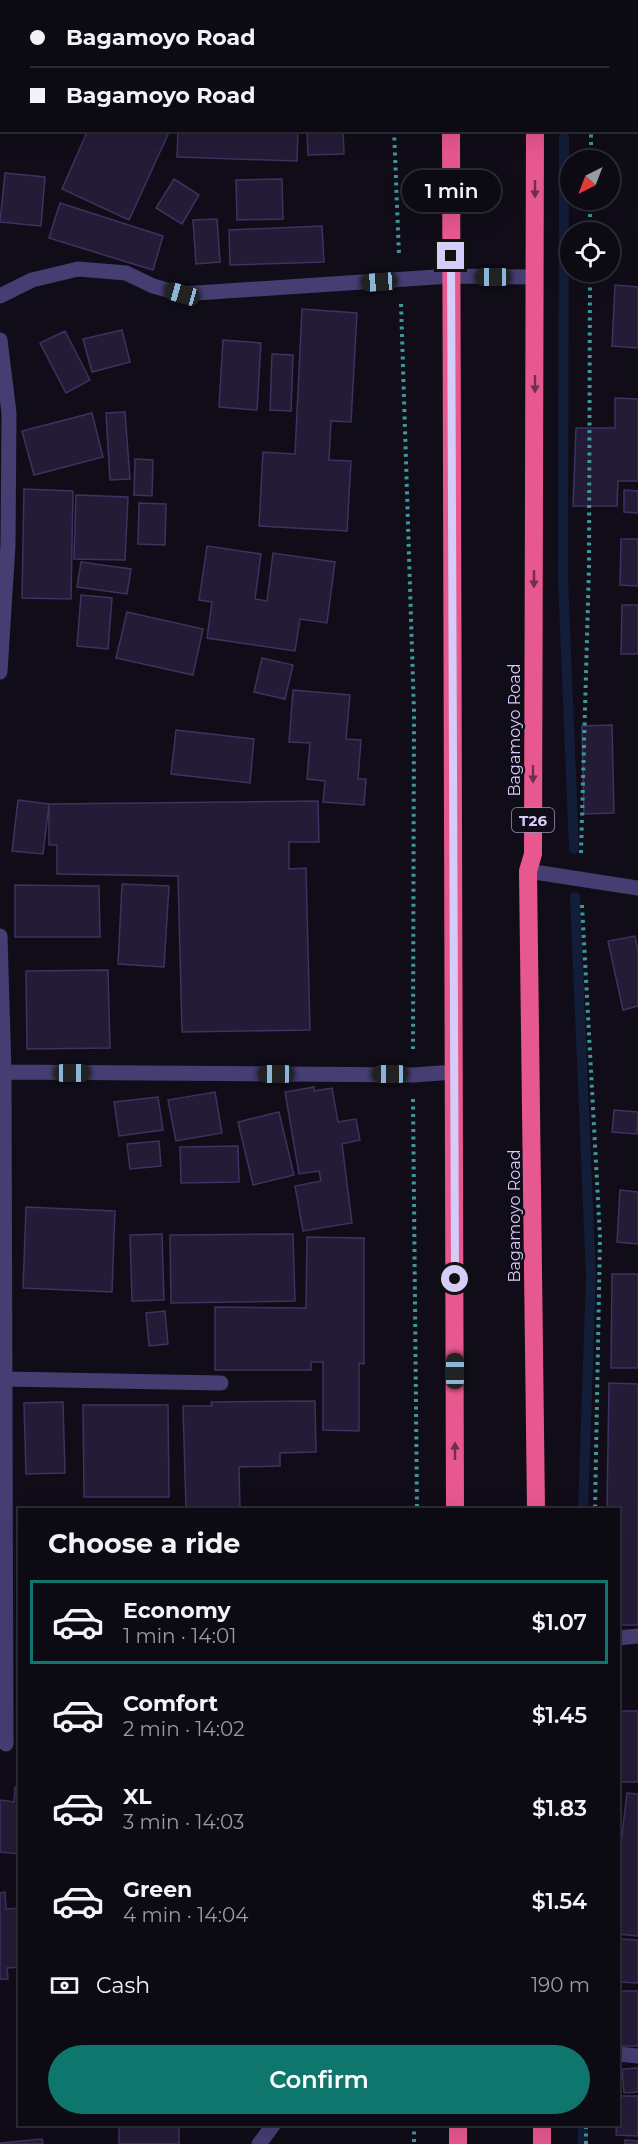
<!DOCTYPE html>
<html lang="en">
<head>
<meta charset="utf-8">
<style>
  :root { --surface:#0c0a13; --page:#1a1821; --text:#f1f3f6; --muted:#9a9aa0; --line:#2c2b33; --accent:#0f766e }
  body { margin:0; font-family:Montserrat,sans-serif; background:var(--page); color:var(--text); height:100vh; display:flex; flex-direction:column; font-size:22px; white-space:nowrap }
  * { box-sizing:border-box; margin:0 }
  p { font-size:20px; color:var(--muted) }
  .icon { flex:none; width:33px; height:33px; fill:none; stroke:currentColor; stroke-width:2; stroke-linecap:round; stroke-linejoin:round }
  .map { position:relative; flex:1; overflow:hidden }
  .side { position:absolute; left:18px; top:1508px; width:602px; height:618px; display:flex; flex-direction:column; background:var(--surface); border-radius:0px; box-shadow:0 6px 24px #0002,0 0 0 2px var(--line) }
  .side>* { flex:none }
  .banner { position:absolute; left:0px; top:0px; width:639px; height:132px; box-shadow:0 6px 24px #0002,0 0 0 2px var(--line); display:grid; align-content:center; height:132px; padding:0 30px; background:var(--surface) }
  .needle { width:39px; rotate:222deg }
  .tools { position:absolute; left:560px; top:150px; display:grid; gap:12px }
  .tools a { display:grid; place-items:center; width:60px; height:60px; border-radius:50%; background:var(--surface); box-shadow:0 6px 24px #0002,0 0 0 2px var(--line); font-size:30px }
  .end { position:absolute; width:27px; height:27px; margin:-14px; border:8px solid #d6ccf8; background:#111; box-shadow:0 0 0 3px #111 }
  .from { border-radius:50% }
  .bubble { position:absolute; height:42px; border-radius:21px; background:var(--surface); box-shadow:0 6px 24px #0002,0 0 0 2px var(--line); font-size:20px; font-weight:600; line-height:42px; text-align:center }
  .car { position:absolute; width:18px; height:36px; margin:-18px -9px; border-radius:8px; box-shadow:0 0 4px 2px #0007; background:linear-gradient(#222 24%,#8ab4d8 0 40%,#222 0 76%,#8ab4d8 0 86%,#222 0) }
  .banner b { display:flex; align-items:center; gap:21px; height:57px; font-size:22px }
  .banner b+b { border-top:2px solid var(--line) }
  .banner i { width:15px; height:15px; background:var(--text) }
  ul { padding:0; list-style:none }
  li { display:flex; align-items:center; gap:18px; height:84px; margin:0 12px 9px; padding:0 18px; border:3px solid transparent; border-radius:0px }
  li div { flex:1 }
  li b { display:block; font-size:22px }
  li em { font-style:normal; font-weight:600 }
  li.active { border-color:var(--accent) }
  li>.icon { width:54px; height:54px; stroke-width:1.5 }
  h2 { padding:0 30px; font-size:27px; line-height:72px }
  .pay { display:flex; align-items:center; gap:15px; height:66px; padding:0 30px; font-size:22px }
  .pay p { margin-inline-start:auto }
  .action { display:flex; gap:12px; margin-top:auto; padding:12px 30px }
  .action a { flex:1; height:69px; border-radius:36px; background:var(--accent); color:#fff; font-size:24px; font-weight:600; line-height:69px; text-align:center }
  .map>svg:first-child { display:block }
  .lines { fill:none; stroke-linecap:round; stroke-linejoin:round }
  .stream { stroke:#121d38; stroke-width:10 }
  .building { fill:#241b37; stroke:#3f3160; stroke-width:1.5 }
  .path { stroke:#3c989c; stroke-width:4; stroke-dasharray:3 4.5; stroke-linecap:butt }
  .minor { stroke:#453e72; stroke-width:15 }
  .highway { stroke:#e7588e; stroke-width:18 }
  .oneway { fill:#712f4e }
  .route { stroke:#d6ccf8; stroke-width:8 }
  .labels { text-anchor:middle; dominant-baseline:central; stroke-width:4.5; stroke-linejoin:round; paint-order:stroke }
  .shield { fill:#100d19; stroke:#9b93b5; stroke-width:1.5 }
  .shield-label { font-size:15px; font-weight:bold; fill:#d6ccf8 }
  .street-label { font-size:16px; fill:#d6ccf8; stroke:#100d19 }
</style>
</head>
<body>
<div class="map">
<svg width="638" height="2144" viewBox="0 0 638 2144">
  <rect width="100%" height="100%" fill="#100d19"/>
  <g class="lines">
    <!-- stream -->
    <path class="stream" d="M564 2V0
      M564 130 563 579 574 849
      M575 897 591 1277 583 1509
      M583 2124V2144"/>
  </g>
  <!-- building -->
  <path class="building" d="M60 0H137L60 2Z
    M154 0H243V2H154Z
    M268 0H332V2H268Z
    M0 32H2V68H0Z
    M0 82H2V124H0Z
    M88 130H170L129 220 62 189Z
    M178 130H298L297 161 177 157Z
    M307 130H343L344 154 308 155Z
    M5 173 45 177 41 226 0 222Z
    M174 179 199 195 182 224 156 208Z
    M282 179 283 219 237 220 236 180Z
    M60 203 163 236 153 270 49 238Z
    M217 219 220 262 196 264 193 220Z
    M322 226 324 262 230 265 229 230Z
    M615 285 638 287V348L612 346Z
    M302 309 357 313 351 422 331 421 329 460 351 461 347 531 259 526 263 452 295 454Z
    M122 330 130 362 92 372 83 339Z
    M65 331 90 380 66 393 40 343Z
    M223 340 261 343 257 410 219 407Z
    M272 354 293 355 291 411 270 410Z
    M615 398 638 399V481H618L617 506H573L576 428H615Z
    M125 412 130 479 110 480 106 413Z
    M92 413 103 457 34 475 22 431Z
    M135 459 153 460 152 496 134 495Z
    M24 489 73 491 71 599 22 598Z
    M624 490 638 491V513L624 512Z
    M76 495 128 497 125 560 74 559Z
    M139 503 166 504 165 545 138 544Z
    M621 539H638V586L620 585Z
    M207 546 261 554 255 599 267 601 273 553 335 562 327 623 300 619 295 651 207 638 212 602 199 600Z
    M81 562 131 569 127 594 77 587Z
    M81 595 112 598 108 649 77 646Z
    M622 605H638V654H621Z
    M127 612 203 629 193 675 116 658Z
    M262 658 293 665 285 699 254 692Z
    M293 690 350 695 346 739 361 740 358 779H366L364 805 323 802 325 781 307 779 310 743 289 742Z
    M612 725 614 813 584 814 582 726Z
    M176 730 254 739 250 783 171 774Z
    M18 800 49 804 43 854 12 851Z
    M318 801 319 842H289V869L306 868 310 1030 182 1032 178 876 57 874V845H49V804Z
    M122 884 169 886 164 967 118 964Z
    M15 885 99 886 100 937H15Z
    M635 936 638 952V1006L623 1010 608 941Z
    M108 970 110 1048 27 1049 26 971Z
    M314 1087V1091L332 1088 338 1122 356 1119 360 1140 342 1144 352 1223 303 1231 295 1186 321 1181 319 1171 299 1174 285 1092Z
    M215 1092 222 1133 176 1141 168 1100Z
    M158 1097 163 1130 119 1136 114 1102Z
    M614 1110 638 1112 637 1134 612 1132Z
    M279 1112 294 1175 253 1185 238 1122Z
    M159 1141 161 1166 130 1169 127 1144Z
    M238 1146 239 1182 181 1183 180 1147Z
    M620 1190 638 1192V1244L617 1242Z
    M26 1207 115 1211 112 1292 23 1288Z
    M162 1234 164 1300 132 1301 130 1235Z
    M293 1234 295 1301 171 1303 170 1235Z
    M307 1237 364 1238V1364L359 1363V1431L323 1430V1362H311V1370H215V1307L306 1308Z
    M612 1274H638V1368H611Z
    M165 1311 168 1344 149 1346 146 1313Z
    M609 1383 638 1384V1625H618V1509H607Z
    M315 1401 316 1452 280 1453V1466L239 1467 240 1509H186L183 1406H212L211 1402Z
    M63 1402 65 1473 26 1474 24 1403Z
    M83 1405H168L169 1497H84Z
    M618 1711H638V1782H618Z
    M15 1787H20V1854L0 1852V1800L14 1802Z
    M627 1793 638 1794V1936L618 1934V1869Z
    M5 1892 6 1909 20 1908V1967L7 1968 8 1979H0V1893Z
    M618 1939 638 1940V1983L618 1982Z
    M621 1991H638V2046H621Z
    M638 2068V2092L624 2093 622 2069Z
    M618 2096H638V2136L616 2135Z
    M119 2124H179V2144H119Z
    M42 2139 43 2144H0V2143Z
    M625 2140 638 2141V2144H625Z"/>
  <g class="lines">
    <!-- path -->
    <path class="path" d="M388 0V2
      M590 0V2
      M394 130 399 255
      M591 160V130
      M590 232V200
      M401 304 414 712 413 1049
      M581 853 589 566 590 272
      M582 905 600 1237 595 1509
      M413 1099 417 1509
      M414 2124V2144
      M586 2144V2124"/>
    <!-- minor -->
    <path class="minor" d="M0 296 32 280 78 269 126 273 153 286 182 294 451 276 535 277
      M0 340 9 413 8 545 0 672
      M528 871 638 888
      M0 936 4 1072 6 1744
      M4 1072 413 1075 454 1072
      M5 1379 221 1383
      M618 1638 638 1636
      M618 2054 638 2056
      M259 2144 274 2124"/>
    <!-- highway -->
    <path class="highway" d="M450 0V2
      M536 2V0
      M451 130 455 1509
      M535 130 533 854 528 871 536 1509
      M458 2124V2144
      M542 2124V2144"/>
  </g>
  <!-- one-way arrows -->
  <defs><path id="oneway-solid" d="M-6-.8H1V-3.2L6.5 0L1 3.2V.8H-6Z" transform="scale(1.5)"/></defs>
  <g class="oneway">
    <use href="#oneway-solid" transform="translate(535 189) rotate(90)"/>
    <use href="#oneway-solid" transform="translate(535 384) rotate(90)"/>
    <use href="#oneway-solid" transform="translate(534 579) rotate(90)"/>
    <use href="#oneway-solid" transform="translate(533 774) rotate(90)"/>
    <use href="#oneway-solid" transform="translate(455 1451) rotate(-90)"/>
  </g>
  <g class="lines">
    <!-- route -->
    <path class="route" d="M451 256 455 1279"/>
  </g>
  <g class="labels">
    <!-- shield labels -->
    <rect class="shield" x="512" y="808" width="42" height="24" rx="4.5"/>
    <g class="shield-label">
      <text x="533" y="820">T26</text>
    </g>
    <!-- street labels -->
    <g class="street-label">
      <text transform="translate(514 730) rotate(-90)">Bagamoyo Road</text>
      <text transform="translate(514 1216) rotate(-90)">Bagamoyo Road</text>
    </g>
  </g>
</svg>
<div class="tools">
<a><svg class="needle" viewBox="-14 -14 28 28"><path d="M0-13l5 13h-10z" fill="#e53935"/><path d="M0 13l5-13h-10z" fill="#9a9aa0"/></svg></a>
<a><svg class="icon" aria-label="locate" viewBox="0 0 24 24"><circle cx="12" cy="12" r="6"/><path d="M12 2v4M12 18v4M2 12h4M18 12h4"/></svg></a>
</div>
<i class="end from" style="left:455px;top:1279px"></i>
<i class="end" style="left:451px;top:256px"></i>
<div class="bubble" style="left:402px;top:170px;width:99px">1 min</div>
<i class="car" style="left:493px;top:277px;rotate:270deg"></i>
<i class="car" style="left:379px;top:282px;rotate:266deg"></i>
<i class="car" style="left:182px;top:294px;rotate:286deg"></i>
<i class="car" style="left:72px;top:1073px;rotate:90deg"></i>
<i class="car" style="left:276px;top:1074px;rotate:270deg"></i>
<i class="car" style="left:390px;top:1074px;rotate:270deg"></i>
<i class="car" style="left:455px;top:1371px;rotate:0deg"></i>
<div class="banner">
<b><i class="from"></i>Bagamoyo Road</b>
<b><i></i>Bagamoyo Road</b>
</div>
<section class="side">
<h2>Choose a ride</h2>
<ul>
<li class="active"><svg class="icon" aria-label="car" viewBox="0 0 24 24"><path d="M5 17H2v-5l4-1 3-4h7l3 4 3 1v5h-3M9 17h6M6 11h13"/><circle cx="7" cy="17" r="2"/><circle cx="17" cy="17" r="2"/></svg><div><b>Economy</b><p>1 min · 14:01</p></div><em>$1.07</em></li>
<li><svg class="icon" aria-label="car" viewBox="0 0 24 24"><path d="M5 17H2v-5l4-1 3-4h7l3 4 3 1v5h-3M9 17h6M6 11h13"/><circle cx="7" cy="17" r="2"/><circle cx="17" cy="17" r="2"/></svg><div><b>Comfort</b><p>2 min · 14:02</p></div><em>$1.45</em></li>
<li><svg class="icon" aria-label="car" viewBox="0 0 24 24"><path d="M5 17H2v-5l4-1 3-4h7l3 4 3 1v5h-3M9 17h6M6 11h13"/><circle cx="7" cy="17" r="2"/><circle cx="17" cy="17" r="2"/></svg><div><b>XL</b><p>3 min · 14:03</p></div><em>$1.83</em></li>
<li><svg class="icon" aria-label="car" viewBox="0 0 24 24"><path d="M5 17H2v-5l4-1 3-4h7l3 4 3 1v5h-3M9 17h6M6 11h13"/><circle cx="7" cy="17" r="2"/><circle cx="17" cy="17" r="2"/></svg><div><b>Green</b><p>4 min · 14:04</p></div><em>$1.54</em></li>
</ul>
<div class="pay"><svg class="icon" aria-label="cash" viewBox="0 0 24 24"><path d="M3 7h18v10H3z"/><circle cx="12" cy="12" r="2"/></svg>Cash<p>190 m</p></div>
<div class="action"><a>Confirm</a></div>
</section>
</div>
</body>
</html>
